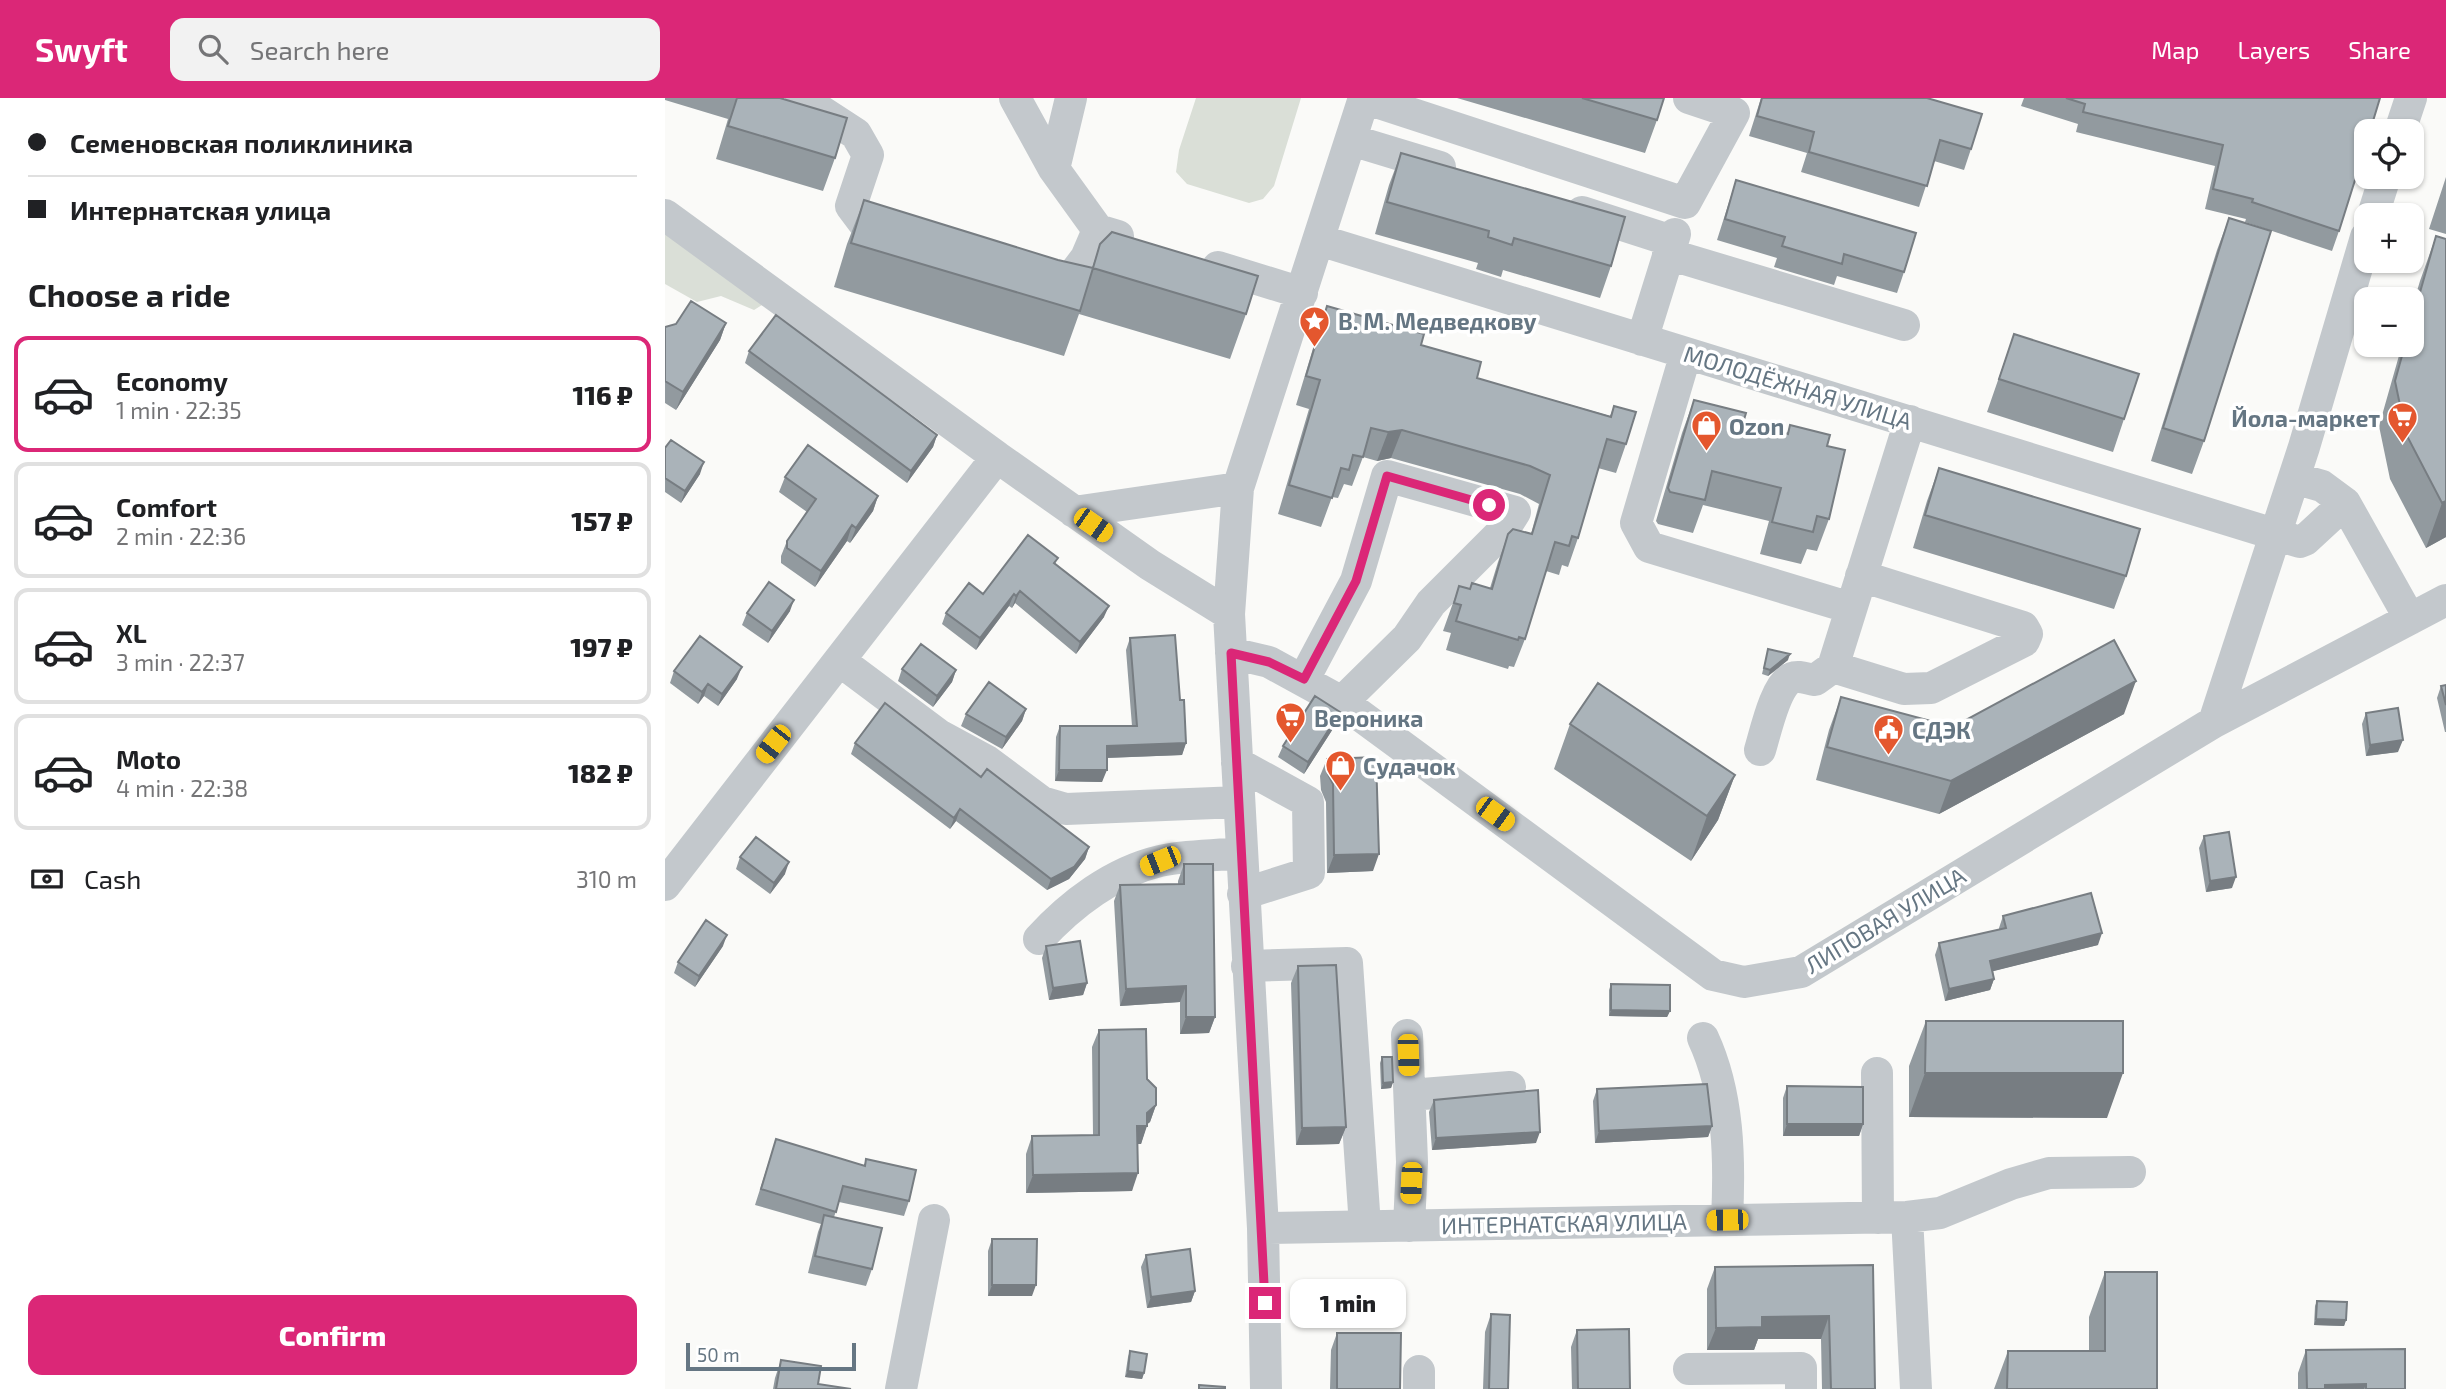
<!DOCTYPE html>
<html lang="en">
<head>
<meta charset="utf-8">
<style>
  :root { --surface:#fff; --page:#f2f2f2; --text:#202124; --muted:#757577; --line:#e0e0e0; --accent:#db2777 }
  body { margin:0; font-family:"Exo 2",sans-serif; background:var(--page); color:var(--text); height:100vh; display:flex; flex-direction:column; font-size:26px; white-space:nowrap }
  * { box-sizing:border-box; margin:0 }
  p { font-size:23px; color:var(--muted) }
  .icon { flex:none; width:38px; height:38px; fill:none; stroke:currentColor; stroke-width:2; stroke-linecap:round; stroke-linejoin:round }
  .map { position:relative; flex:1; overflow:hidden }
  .drawer { display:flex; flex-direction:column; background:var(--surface); width:665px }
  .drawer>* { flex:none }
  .top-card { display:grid; align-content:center; height:154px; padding:0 28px; background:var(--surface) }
  .buttons { position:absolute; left:1689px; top:21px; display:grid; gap:14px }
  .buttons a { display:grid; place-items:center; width:70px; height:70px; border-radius:14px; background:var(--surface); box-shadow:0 2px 5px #0004; font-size:35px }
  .scale { position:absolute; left:21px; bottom:18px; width:170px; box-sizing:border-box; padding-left:7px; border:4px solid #657683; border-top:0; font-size:19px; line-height:24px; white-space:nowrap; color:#657683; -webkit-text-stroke:5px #fff; paint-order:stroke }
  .end { position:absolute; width:32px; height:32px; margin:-16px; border:9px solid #db2777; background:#fff; box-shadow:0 0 0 4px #fff }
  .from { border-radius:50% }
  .bubble { position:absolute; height:49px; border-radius:14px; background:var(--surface); box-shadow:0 2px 5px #0004; font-size:23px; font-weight:800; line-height:49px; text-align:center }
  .car { position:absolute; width:21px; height:42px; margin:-21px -10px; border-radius:9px; box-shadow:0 0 5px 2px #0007; background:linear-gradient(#f5c518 24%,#345 0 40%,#f5c518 0 76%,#345 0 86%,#f5c518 0) }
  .top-card b { display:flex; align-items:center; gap:24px; height:66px; font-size:26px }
  .top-card b+b { border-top:2px solid var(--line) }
  .top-card i { width:18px; height:18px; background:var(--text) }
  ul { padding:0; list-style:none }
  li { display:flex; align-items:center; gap:21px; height:116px; margin:0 14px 10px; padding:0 14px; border:4px solid var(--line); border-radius:14px }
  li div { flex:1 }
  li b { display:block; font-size:26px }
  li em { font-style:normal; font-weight:800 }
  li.on { border-color:var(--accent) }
  li>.icon { width:63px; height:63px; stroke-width:1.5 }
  h2 { padding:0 28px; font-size:32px; line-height:84px }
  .pay { display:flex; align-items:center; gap:18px; height:77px; padding:0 28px; font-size:26px }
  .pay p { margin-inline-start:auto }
  .button { display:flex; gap:14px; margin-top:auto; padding:14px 28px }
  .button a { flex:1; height:80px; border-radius:14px; background:var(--accent); color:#fff; font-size:28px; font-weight:800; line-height:80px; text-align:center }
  header { display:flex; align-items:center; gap:42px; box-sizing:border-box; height:98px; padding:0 35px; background:var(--accent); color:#fff }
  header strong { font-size:33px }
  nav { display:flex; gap:38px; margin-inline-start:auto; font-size:24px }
  .search { width:490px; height:63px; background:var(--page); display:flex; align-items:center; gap:18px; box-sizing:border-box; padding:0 24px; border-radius:14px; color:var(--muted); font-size:26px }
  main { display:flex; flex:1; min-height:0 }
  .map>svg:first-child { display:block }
  .green { fill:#dadfd7 }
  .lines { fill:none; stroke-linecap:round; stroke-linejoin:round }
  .minor { stroke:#c3c8cc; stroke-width:32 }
  .wall { fill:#929a9f }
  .shaded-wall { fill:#777d82 }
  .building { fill:#aab3b9; stroke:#777d82; stroke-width:2 }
  .route { stroke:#db2777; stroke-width:9 }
  .labels { text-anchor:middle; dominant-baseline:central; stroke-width:7; stroke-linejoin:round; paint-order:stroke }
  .poi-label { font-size:23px; font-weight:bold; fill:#657683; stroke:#fff; text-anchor:start }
  .street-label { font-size:23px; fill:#657683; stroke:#fff }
</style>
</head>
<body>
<header>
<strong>Swyft</strong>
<div class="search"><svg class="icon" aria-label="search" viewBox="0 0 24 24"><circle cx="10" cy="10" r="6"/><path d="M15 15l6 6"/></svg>Search here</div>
<nav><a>Map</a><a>Layers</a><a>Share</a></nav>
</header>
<main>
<section class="drawer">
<div class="top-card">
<b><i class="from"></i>Семеновская поликлиника</b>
<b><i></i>Интернатская улица</b>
</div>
<h2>Choose a ride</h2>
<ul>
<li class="on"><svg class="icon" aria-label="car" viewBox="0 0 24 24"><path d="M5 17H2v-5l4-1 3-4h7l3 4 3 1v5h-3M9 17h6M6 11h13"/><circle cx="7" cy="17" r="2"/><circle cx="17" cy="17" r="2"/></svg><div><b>Economy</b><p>1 min · 22:35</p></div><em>116 ₽</em></li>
<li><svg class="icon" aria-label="car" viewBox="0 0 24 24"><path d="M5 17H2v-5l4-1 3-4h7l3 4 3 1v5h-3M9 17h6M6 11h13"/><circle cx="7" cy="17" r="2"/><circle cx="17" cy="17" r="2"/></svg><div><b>Comfort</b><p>2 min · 22:36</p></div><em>157 ₽</em></li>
<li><svg class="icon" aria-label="car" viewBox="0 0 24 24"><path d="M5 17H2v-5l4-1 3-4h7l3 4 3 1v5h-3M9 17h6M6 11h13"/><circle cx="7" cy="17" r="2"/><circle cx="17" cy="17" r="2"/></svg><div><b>XL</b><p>3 min · 22:37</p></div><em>197 ₽</em></li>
<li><svg class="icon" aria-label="car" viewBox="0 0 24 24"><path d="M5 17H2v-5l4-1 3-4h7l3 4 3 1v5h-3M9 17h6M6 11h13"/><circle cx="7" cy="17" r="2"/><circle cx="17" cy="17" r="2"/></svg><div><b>Moto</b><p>4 min · 22:38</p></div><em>182 ₽</em></li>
</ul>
<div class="pay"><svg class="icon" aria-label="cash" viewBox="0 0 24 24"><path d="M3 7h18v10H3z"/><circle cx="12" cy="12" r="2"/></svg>Cash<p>310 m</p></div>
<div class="button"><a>Confirm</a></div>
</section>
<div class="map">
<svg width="1781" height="1291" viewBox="0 0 1781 1291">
  <rect width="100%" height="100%" fill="#fafaf8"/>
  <!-- green -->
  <path class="green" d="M531 0H636L609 88 598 101 584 105 522 86 511 74 514 52Z
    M0 131 102 204 89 212 56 198 32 204 0 186Z"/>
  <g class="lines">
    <!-- minor -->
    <path class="minor" d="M136 0 191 36 203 57 186 108 198 124 232 136
      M350 0 389 71 433 132 453 138
      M699 0 1020 105 1069 15 1024 0
      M1735 33 1746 0
      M686 42 775 69
      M389 71 406 0
      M917 114 1007 143
      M0 117 332 359
      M1708 117 1720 79
      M654 142 1635 444 1640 442 1680 405
      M1003 156 1239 227
      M553 169 637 195
      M383 190 402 185 421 160 433 132
      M977 242 1010 136
      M1021 255 971 425 984 449 1186 510
      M1629 380 1657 388 1680 405 1745 521
      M409 414 573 390
      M566 555 604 564 677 604 1048 877 1079 884 1136 874 1549 624 1781 502
      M175 563 274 637 322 663 377 704 401 711 574 704
      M1168 569 1239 591 1266 590 1359 543 1362 536 1358 529 1196 478
      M639 581 691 483 722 378 850 414 838 433 766 505 742 540 677 604
      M1549 624 1639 349 1701 139
      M1095 652C1100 636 1111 585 1127 580 1134 577 1142 581 1150 582L1168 569 1245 323
      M572 665 643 704 644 775 578 796
      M0 787 332 359 485 467 564 516
      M374 841C406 806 448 774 495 763 521 757 550 758 576 755
      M582 868 682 865 700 1128
      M742 937 747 1064 744 1128
      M1038 940C1064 996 1065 1061 1062 1122
      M1212 975 1213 1120
      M745 997 845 989
      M1242 1119 1251 1291
      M598 1130 1242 1119 1275 1115 1346 1086 1384 1075 1465 1074
      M1024 1271 1136 1270V1291
      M236 1291 269 1122
      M601 1291 598 1130 564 516 573 390 699 0
      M754 1291V1273"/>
  </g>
  <!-- wall -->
  <path class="wall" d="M0 0H115L170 60 158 93 51 61 63 21 0 2Z
    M792 0H999L992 22 980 55Z
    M1096 0H1262L1306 51 1299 72 1269 63 1254 109 1136 74 1142 55 1084 38Z
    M1359 0H1715L1674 133 1667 153 1580 124 1581 121 1540 111 1550 68 1411 34 1413 26 1356 8Z
    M736 55 946 168 935 200 838 172 836 179 811 171 813 165 710 136 724 87Z
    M1781 79V136L1764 131Z
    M1071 82 1239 174 1232 195 1172 178 1169 187 1109 169 1112 160 1052 142Z
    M199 102 393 162 427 170 435 146 581 216 565 261 414 216 399 258 169 189 182 146Z
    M1564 120 1539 343 1527 376 1486 363 1552 152Z
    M1771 138 1781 141V439L1761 450 1725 381 1714 328 1737 247H1746V213L1755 183Z
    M662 208 756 247 812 280 945 318 949 308 961 346 951 375 933 370 913 440 903 469 897 467 894 477 881 473 860 541 849 569 844 568 843 571 781 552 786 535 778 533 794 488 805 491 807 485 825 490 833 464 843 436H866L874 406 855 396 726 360 712 363 698 359 687 388 679 386 673 400 667 399 656 429 613 416 644 311 631 307 652 237Z
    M61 225 55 242 11 312 0 305V229Z
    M1349 236 1459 321 1448 354 1322 314Z
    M84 253 272 337 268 349 242 385 80 265Z
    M1029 302 1078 325 1122 336 1125 327 1162 348 1164 421 1152 453 1142 451 1136 466 1095 456 1104 423 1038 407 1028 435 993 426 991 423 1017 335Z
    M0 350 35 376 16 405 0 394Z
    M1274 370 1461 478 1449 511 1248 450 1262 403Z
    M120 379 213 398 208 413 185 445 182 443 150 489 116 465V458L122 443 142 414 114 394Z
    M393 460 390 466 439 519 411 556 350 505 347 510 344 508 311 552 277 526 281 515Z
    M125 513 103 545 77 527 82 515Z
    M465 540 515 602 521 645 517 657 442 660 437 684 390 683 391 639 395 628H467L461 552Z
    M1103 551 1123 562 1103 578 1097 576Z
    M237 571 291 572 287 584 268 609 233 583Z
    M9 573 72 581 53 608 39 598 33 606 5 585Z
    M1781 587V634H1780L1772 600 1776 588Z
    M1176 599 1288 629 1459 616 1274 716 1151 682 1164 632Z
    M361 611 357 623 337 651 296 628 301 616Z
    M675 614 671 626 639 676 613 659 618 648Z
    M1701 615 1733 654 1701 658 1697 626Z
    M905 626 1070 677 1053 722 1026 763 889 671Z
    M190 645 316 679 424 749 420 761 404 781 382 792 291 723 285 731 186 656Z
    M662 661 708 773 662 775 661 704 656 692 655 678Z
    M1539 738 1567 790 1541 794 1534 750Z
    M75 759 120 776 105 796 71 771Z
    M519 766 550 919 544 935 515 936V904L455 908 449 803 455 787 513 786V783Z
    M1338 818 1433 847 1328 873 1329 881 1325 892 1280 903 1270 857 1274 845 1334 832V830Z
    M58 848 30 889 9 875 13 864Z
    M381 848 422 885 418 897 384 902 377 860Z
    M633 868 681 1029 674 1046 631 1047 626 885Z
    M946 886 1005 913 1002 919 944 918V892Z
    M1261 923 1442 1020 1244 1019V968Z
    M434 932 482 981 491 1007 485 1024 482 1026 476 1046H473L467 1093 361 1095V1056L367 1038 428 1037 427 949Z
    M717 959 728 984 726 990 716 991 715 965Z
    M1122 988 1198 1026 1194 1038H1118V1000Z
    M932 991 1047 1028 1043 1039 930 1045 928 1003Z
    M769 1002 871 1045 767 1052 764 1014Z
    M111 1041 199 1068 201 1061 244 1103 239 1118 174 1104 169 1119 207 1171 201 1188 143 1175 153 1134 156 1126 90 1107Z
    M327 1141 367 1198H323V1153Z
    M481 1157 530 1193 526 1204 482 1210 476 1169Z
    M1208 1167 1210 1291H1157L1156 1241H1093L1089 1252H1042V1191L1050 1169Z
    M1440 1174 1492 1291H1329L1343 1253H1424V1219Z
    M1652 1203 1681 1222 1679 1228 1649 1227 1650 1208Z
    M826 1216 843 1291H818L820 1234Z
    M912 1232 965 1291H907L906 1249Z
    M672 1235 735 1291H665L666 1252Z
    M1641 1252 1740 1291H1633V1275Z
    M465 1253 479 1275 477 1281 460 1279 463 1259Z
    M116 1262 153 1286 186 1291H108L110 1280Z"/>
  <!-- shaded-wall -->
  <path class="shaded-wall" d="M61 225 55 242 11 312 18 294Z
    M737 332 726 360 712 363 723 334Z
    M272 337 268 349 242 385 246 373Z
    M39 364 35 376 16 405 20 393Z
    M213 398 208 413 185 445 191 430Z
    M1781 403V439L1761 450 1777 405Z
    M187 427 182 443 150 489 156 473Z
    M355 493 350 505 347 510 351 498Z
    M349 496 344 508 311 552 315 540Z
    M129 502 125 513 103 545 107 533Z
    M444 508 439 519 411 556 415 544Z
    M1125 556 1123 562 1103 578 1105 572Z
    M77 569 72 581 53 608 57 596Z
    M291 572 287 584 268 609 272 598Z
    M1471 583 1459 616 1274 716 1286 683Z
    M43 586 39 598 33 606 37 594Z
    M361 611 357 623 337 651 341 639Z
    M675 614 671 626 639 676 643 664Z
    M1738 642 1733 654 1701 658 1705 647Z
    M521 645 517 657 438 660 442 648Z
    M394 672H442L437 684 390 683Z
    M1070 677 1053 722 1026 763 1042 718Z
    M295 711 291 723 285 731 289 720Z
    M424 749 420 761 404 781 382 792 386 781Z
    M714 756 708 773 662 775 669 757Z
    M124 764 120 776 105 796 109 785Z
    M1571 779 1567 790 1541 794 1545 783Z
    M1437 835 1433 847 1321 875 1325 863Z
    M62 837 58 848 30 889 34 878Z
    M1329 881 1325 892 1280 903 1284 891Z
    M422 885 418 897 384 902 388 890Z
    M521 888 515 904 455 908 461 891Z
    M946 912 1005 913 1002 919 944 918Z
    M521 919H550L544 935 515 936Z
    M1260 975H1458L1442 1020 1244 1019Z
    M728 984 726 990 716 991 718 985Z
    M491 1007 485 1024 480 1028H482L476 1046H466L472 1028 482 1015Z
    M1122 1026H1198L1194 1038H1118Z
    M1047 1028 1043 1039 930 1045 934 1033Z
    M681 1029 674 1046 631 1047 637 1030Z
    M875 1034 871 1045 767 1052 771 1040Z
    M473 1075 467 1093 361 1095 368 1077Z
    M327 1187H371L367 1198H323Z
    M530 1193 526 1204 482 1210 486 1199Z
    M1164 1218 1156 1241H1093L1089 1252H1042L1051 1230 1097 1219Z
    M1651 1221 1681 1222 1679 1228 1649 1227Z
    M463 1273 479 1275 477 1281 460 1279Z
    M1701 1286 1699 1291H1659L1660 1287Z"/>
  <!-- building -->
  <path class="building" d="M72 0H115L182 20 170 60 63 28Z
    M917 0H999L992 22Z
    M1097 0H1262L1317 16 1306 51 1275 42 1262 88 1144 54 1149 34 1092 18Z
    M1401 0H1715L1705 33H1701V47L1674 133 1587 104 1588 101 1548 91 1558 47 1418 14 1420 6Z
    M736 55 960 119 946 168 849 140 847 147 823 139 824 133 722 104Z
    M1071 82 1251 135 1239 174 1179 156 1177 166 1117 148 1120 139 1060 121Z
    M199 102 393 162 428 170 415 213 186 145Z
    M1564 120 1606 133 1539 343 1498 330Z
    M447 134 593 178 581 216 428 170 435 146Z
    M1771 138 1781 141V403L1777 405 1741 336 1730 283 1740 247H1746V226Z
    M26 203 61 225 18 294 0 283V229L11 226Z
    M662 208 759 236 756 247 816 264 812 280 946 319 949 308 971 314 961 346 942 341 913 440 907 438 904 448 890 444 860 541 854 539 853 542 791 523 796 507 789 505 794 488 805 491 807 485 827 491 843 436 848 431 867 436 885 377 865 368 737 332 723 334 706 330 698 359 688 357 684 372 676 370 667 400 624 387 655 282 641 278Z
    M111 217 272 337 246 373 84 253Z
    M1349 236 1474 276 1459 321 1334 281Z
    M1029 302 1081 315 1078 325 1123 336 1125 327 1165 337 1162 348 1180 352 1164 421 1152 418 1148 434 1107 424 1116 390 1047 373 1040 402 1005 394 1003 390Z
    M6 342 39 364 20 393 0 380V350Z
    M143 347 213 398 191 430 187 427 156 473 122 450V443L151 401 120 379Z
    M1274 370 1475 431 1461 478 1260 417Z
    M363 437 393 460 389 465 444 508 415 544 355 493 351 498 349 496 315 540 281 515 304 485 318 496Z
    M104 484 129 502 107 533 82 515Z
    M510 537 515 602H519L521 645 442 648V672H394L395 628H472L465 540Z
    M35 538 77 569 57 596 43 586 37 594 9 573Z
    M1449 542 1471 583 1286 683 1162 649 1176 599 1288 629Z
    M256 546 291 572 272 598 237 571Z
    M1103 551 1125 556 1105 572 1099 570Z
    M324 584 361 611 341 639 301 616Z
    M933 585 1070 677 1042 718 905 626Z
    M1781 587V607L1776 588Z
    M650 598 675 614 643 664 618 648Z
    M220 605 316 679 322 671 424 749 409 769 386 781 295 711 289 720 190 645Z
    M1733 610 1738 642 1705 647 1701 615Z
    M711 659 714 756 669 757 668 686 662 674V661Z
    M1564 734 1571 779 1545 783 1539 738Z
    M91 739 124 764 109 785 75 759Z
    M519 766H548L550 919H521V888L461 891 455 787 519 786Z
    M1426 795 1437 835 1325 863 1329 881 1284 891 1274 845 1341 830 1338 818Z
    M41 822 62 837 34 878 13 864Z
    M415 843 422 885 388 890 381 848Z
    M671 867 681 1029 637 1030 633 868Z
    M946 886 1005 887V913L946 912Z
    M1261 923H1458V975H1260Z
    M481 931 482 981 491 990V1007L482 1015V1028H472L473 1075 368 1077 367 1038 434 1037V932Z
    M717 959H727L728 984 718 985Z
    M1042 986 1047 1028 934 1033 932 991Z
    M1122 988 1198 989V1026H1122Z
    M873 992 875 1034 771 1040 769 1002Z
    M111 1041 200 1068 201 1061 251 1072 244 1103 178 1088 171 1114 96 1091Z
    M159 1117 217 1130 207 1171 150 1158Z
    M327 1141H372L371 1187H327Z
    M525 1151 530 1193 486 1199 481 1157Z
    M1208 1167 1210 1291H1166L1164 1218 1097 1219V1229L1051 1230 1050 1169Z
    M1440 1174H1492V1291H1342L1343 1253H1440Z
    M1652 1203 1682 1204 1681 1222 1651 1221Z
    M826 1216 845 1217 843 1291H824Z
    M964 1231 965 1291H913L912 1232Z
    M672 1235H736L735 1291H672Z
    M1740 1251V1291H1701V1286L1660 1287V1291H1642L1641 1252Z
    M465 1253 482 1256 479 1275 463 1273Z
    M116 1262 156 1268 153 1286 186 1291H111Z
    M534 1287 560 1289V1291H534Z"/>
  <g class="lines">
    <!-- route -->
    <path class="route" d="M600 1205 566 555 604 564 639 581 691 483 722 378 824 407"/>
  </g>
  <!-- icons -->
  <defs>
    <symbol id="sight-pin" viewBox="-11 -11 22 30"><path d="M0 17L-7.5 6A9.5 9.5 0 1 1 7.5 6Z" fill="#e4572e" stroke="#fff"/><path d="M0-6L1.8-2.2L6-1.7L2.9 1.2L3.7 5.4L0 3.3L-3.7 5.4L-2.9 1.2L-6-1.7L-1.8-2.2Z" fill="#fff"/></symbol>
    <symbol id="supermarket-pin" viewBox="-11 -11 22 30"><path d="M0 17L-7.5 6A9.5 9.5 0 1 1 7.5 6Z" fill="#e4572e" stroke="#fff"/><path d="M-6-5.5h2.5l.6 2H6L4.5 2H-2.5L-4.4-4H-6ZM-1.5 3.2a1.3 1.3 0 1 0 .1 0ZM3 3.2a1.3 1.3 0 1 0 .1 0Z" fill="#fff"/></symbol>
    <symbol id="shop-pin" viewBox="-11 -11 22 30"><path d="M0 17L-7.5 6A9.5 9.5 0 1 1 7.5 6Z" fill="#e4572e" stroke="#fff"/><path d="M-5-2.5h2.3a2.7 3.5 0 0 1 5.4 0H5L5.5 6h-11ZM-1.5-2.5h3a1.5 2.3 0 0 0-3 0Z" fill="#fff"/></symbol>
    <symbol id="civic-pin" viewBox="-11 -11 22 30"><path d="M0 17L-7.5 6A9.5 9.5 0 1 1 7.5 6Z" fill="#e4572e" stroke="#fff"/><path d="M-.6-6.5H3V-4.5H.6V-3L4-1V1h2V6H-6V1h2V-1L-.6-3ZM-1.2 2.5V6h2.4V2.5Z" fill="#fff"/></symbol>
  </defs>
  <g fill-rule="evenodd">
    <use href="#sight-pin" x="632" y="206" width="35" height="47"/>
    <use href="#supermarket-pin" x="1720" y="302" width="35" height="47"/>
    <use href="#shop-pin" x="1024" y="310" width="35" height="47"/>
    <use href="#supermarket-pin" x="608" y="602" width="35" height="47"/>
    <use href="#civic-pin" x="1206" y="614" width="35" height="47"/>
    <use href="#shop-pin" x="658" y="650" width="35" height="47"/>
  </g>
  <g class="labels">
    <!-- poi labels -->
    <g class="poi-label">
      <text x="673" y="223">В. М. Медведкову</text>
      <text x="1715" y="320" text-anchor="end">Йола-маркет</text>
      <text x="1064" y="328">Ozon</text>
      <text x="649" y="620">Вероника</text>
      <text x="1247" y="632">СДЭК</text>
      <text x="698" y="668">Судачок</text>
    </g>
    <!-- street labels -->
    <g class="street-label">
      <text transform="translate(1133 289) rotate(17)">МОЛОДЁЖНАЯ УЛИЦА</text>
      <text transform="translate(1220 822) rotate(-31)">ЛИПОВАЯ УЛИЦА</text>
      <text transform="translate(899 1125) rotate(-1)">ИНТЕРНАТСКАЯ УЛИЦА</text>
    </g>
  </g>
</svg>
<div class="buttons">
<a><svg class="icon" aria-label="locate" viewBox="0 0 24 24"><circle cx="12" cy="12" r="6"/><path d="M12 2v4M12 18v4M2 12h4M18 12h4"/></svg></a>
<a>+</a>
<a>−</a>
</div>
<div class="scale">50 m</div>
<i class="end from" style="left:824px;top:407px"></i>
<i class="end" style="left:600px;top:1205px"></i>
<div class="bubble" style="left:625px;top:1181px;width:116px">1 min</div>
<i class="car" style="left:428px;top:427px;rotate:125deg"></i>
<i class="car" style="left:108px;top:646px;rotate:218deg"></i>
<i class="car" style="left:830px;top:716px;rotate:126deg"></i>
<i class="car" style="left:495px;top:763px;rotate:248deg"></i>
<i class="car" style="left:743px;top:957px;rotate:178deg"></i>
<i class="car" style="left:746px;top:1085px;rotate:183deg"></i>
<i class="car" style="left:1062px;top:1122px;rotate:269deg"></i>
</div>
</main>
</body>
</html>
